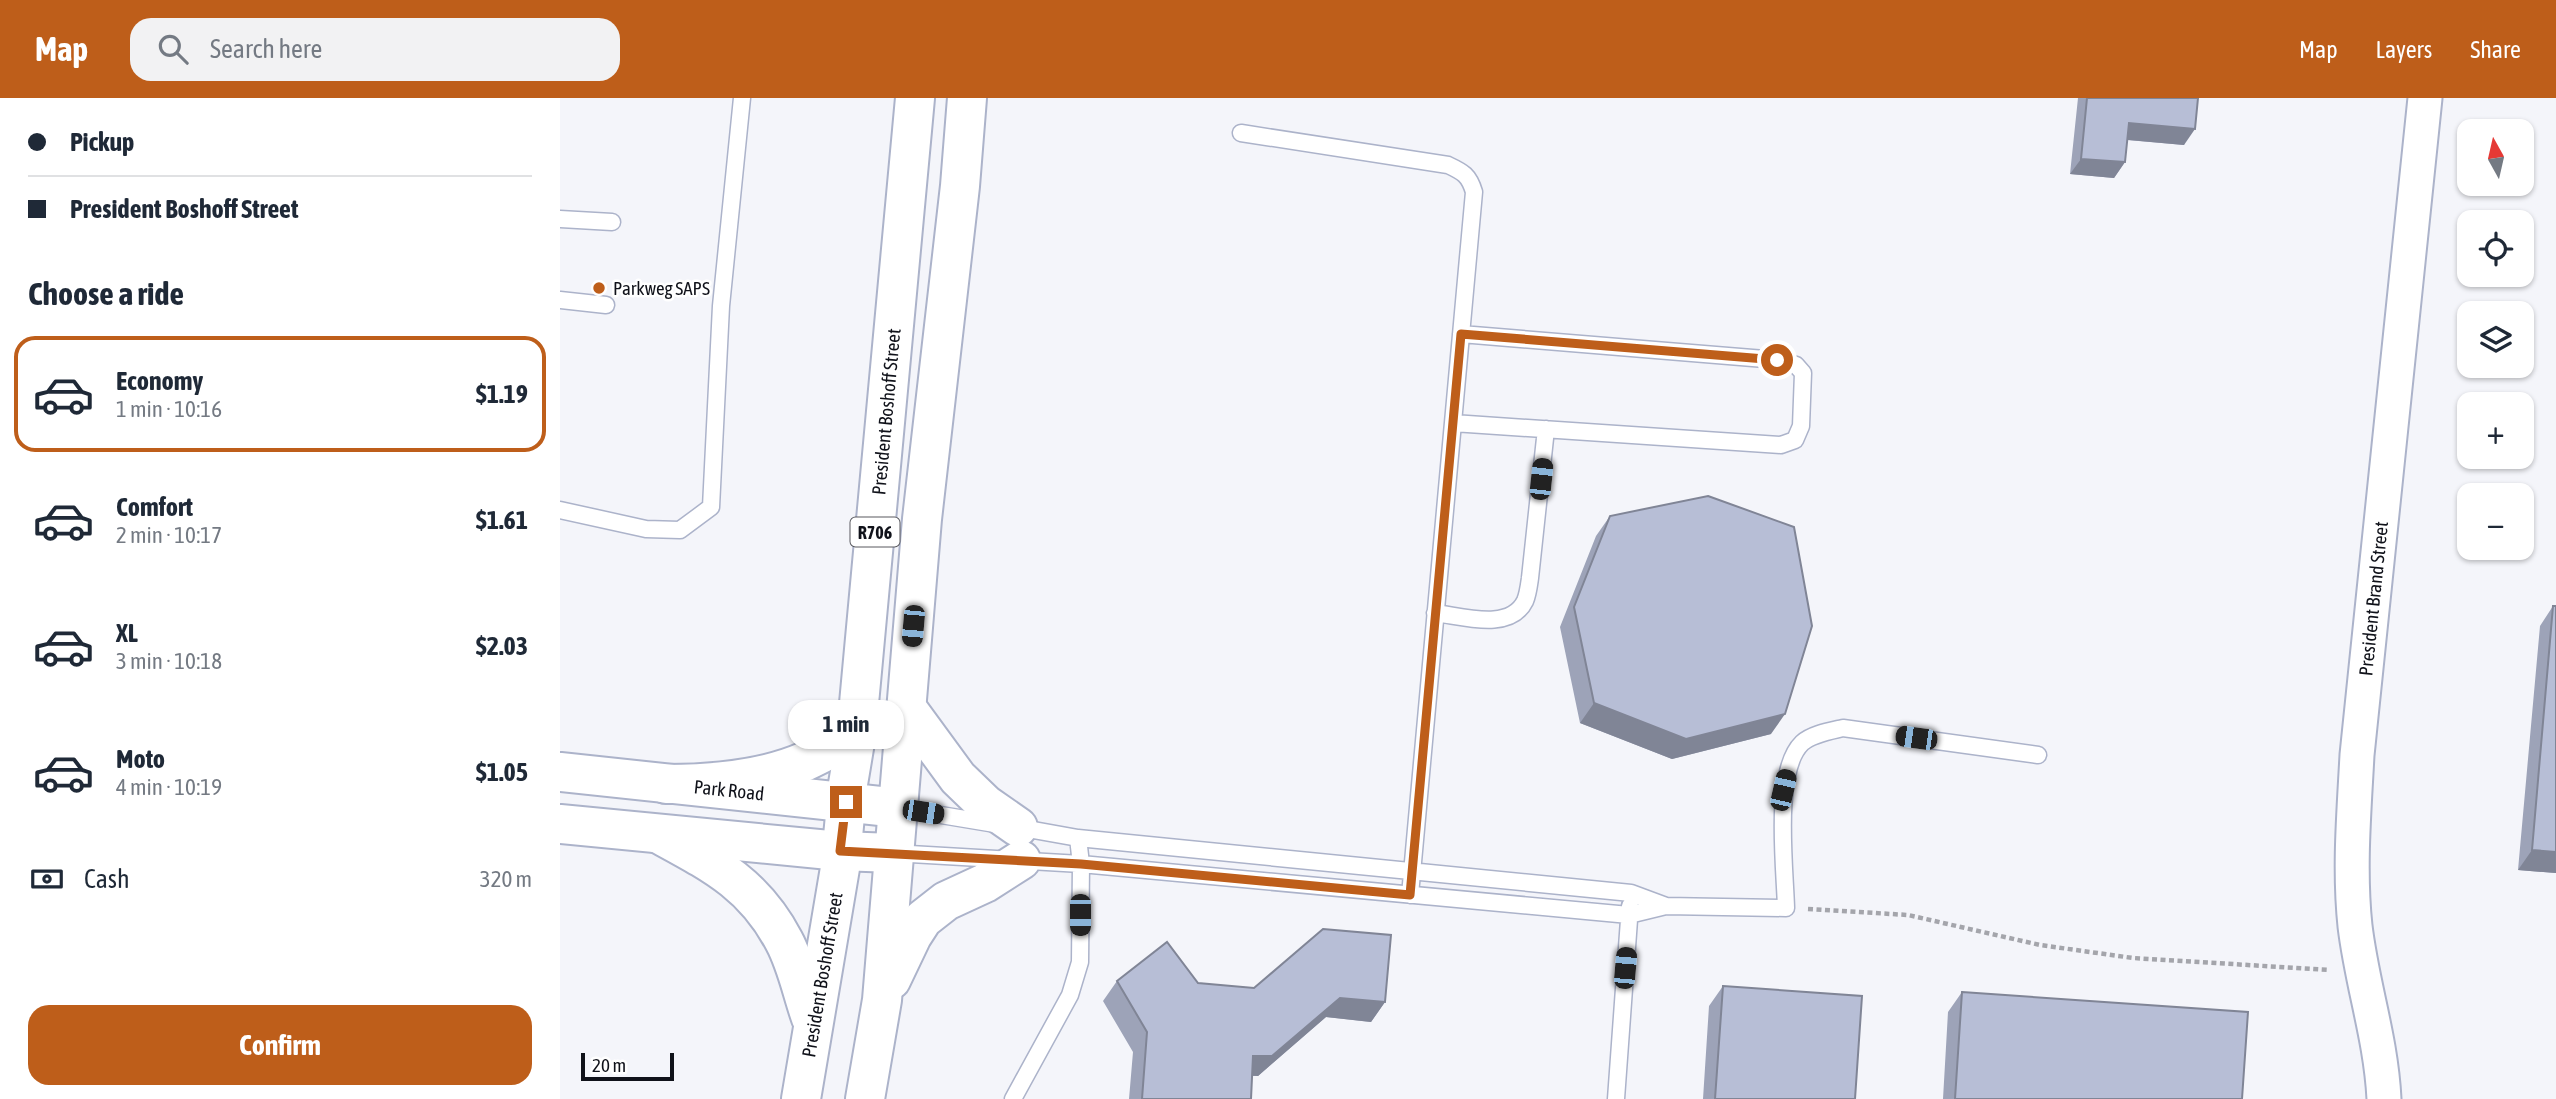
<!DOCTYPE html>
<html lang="en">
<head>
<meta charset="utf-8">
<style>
  :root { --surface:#fff; --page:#f2f2f3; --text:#1f2937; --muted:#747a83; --line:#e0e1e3; --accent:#be5e1a }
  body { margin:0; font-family:"Asap Condensed",sans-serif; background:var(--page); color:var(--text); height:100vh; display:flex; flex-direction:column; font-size:26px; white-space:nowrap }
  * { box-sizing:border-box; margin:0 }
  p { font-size:23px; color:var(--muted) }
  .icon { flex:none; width:38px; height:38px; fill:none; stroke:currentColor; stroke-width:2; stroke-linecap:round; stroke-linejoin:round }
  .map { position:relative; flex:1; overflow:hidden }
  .drawer { display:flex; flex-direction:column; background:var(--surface); width:560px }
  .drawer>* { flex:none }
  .banner { display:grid; align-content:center; height:154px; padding:0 28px; background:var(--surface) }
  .needle { width:46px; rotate:352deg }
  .controls { position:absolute; left:1897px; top:21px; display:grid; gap:14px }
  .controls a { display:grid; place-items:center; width:77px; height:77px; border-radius:14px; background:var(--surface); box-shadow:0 2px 5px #0004; font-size:35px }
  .scale { position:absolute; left:21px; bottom:18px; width:93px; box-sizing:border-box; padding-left:7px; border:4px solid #10121a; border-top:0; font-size:19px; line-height:24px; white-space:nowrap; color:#10121a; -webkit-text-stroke:5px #fff; paint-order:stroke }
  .end { position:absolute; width:32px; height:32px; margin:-16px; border:9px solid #be5e1a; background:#fff; box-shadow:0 0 0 4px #fff }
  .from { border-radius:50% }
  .bubble { position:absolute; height:49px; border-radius:21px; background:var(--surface); box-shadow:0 2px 5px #0004; font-size:23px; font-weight:700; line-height:49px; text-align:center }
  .car { position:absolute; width:21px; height:42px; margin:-21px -10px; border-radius:9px; box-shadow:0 0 5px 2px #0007; background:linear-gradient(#222 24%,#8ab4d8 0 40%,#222 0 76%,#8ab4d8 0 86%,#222 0) }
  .banner b { display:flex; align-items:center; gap:24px; height:66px; font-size:26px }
  .banner b+b { border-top:2px solid var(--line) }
  .banner i { width:18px; height:18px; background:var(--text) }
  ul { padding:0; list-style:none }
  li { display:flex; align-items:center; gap:21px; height:116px; margin:0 14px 10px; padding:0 14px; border:4px solid transparent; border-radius:21px }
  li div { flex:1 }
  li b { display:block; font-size:26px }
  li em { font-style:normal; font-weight:700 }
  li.selected { border-color:var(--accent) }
  li>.icon { width:63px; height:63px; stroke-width:1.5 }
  h2 { padding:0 28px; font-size:32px; line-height:84px }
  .pay { display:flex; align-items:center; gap:18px; height:77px; padding:0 28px; font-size:26px }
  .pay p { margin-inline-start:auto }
  .primary-button { display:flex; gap:14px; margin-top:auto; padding:14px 28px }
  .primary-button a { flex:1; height:80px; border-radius:21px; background:var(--accent); color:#fff; font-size:28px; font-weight:700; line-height:80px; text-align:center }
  header { display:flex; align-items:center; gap:42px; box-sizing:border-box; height:98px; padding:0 35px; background:var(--accent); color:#fff }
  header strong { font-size:33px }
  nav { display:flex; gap:38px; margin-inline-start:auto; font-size:24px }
  .search { width:490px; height:63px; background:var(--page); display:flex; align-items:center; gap:18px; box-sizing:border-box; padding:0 24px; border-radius:21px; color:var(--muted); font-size:26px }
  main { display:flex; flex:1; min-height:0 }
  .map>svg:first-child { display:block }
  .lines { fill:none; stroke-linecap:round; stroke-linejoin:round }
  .service-casing { stroke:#acb3ca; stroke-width:19 }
  .minor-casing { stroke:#acb3ca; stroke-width:37 }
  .tertiary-casing { stroke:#acb3ca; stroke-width:42 }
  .primary-casing { stroke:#acb3ca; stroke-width:42 }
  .path { stroke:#a4a5ab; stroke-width:4.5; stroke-dasharray:5 3.5; stroke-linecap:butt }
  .service { stroke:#fff; stroke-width:16 }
  .minor { stroke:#fff; stroke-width:33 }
  .tertiary { stroke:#fff; stroke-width:38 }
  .primary { stroke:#fff; stroke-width:38 }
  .wall { fill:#9da3b8 }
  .shaded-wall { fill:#808596 }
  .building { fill:#b7bed6; stroke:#808596; stroke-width:2 }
  .route { stroke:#be5e1a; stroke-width:9 }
  .poi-dot { fill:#be5e1a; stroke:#fff; stroke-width:2.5 }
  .labels { text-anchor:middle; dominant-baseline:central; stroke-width:5; stroke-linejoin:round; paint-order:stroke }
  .shield { fill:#fff; stroke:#58595f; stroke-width:2 }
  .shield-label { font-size:18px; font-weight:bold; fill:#10121a }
  .poi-label { font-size:19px; fill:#10121a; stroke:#fff; text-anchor:start }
  .street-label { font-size:19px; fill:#10121a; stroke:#fff }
</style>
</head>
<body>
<header>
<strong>Map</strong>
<div class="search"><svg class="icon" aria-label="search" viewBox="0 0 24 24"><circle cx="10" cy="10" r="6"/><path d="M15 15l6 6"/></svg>Search here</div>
<nav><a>Map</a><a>Layers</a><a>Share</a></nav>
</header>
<main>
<section class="drawer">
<div class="banner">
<b><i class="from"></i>Pickup</b>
<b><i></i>President Boshoff Street</b>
</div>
<h2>Choose a ride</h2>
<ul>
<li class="selected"><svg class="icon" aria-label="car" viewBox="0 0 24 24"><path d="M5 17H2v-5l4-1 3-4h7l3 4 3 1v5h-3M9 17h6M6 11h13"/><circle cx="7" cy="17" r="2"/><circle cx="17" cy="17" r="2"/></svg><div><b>Economy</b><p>1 min · 10:16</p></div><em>$1.19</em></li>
<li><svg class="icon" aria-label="car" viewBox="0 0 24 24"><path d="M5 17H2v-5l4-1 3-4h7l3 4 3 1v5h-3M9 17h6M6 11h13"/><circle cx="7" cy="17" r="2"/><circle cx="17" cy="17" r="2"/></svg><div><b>Comfort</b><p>2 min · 10:17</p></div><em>$1.61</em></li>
<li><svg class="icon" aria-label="car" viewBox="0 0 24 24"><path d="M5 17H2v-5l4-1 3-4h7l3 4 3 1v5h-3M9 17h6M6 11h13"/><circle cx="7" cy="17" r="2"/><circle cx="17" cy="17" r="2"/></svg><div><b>XL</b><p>3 min · 10:18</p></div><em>$2.03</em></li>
<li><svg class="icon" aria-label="car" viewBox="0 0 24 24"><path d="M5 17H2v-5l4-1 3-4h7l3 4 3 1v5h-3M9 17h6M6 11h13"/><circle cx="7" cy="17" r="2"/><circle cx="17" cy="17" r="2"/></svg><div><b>Moto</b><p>4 min · 10:19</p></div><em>$1.05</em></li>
</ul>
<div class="pay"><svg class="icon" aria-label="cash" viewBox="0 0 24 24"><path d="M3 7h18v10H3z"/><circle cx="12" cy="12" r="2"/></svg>Cash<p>320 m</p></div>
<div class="primary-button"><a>Confirm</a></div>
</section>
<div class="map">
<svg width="1996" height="1001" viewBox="0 0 1996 1001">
  <rect width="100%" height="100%" fill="#f4f5fa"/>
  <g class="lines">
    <defs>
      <path id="service" d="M681 35 888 67C903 74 909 77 914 94L850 797
        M0 121 52 124
        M0 202 46 207
        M893 325 1221 347 1235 342 1241 328 1243 275 1236 267 1217 262 901 236
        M0 412 86 431 120 432 151 409 161 208 182 0
        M875 515C902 518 950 534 965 503 968 496 969 487 970 480L986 331
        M339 710 435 726
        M457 729 518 740 1071 795 1106 808
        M333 755 521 766 1069 817 1106 808 1226 810C1225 770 1213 673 1242 645 1252 636 1270 633 1283 630L1478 657
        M453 1001 510 897 520 864 521 766 518 740
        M1056 1001 1070 808"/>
      <g id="minor">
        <path id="s1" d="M1824 1001C1821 940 1802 887 1795 828 1789 771 1794 714 1797 657L1865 0"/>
      </g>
      <g id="tertiary">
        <path id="s2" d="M0 674 339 710"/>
        <path d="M0 726 280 753 333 755"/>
      </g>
      <g id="primary">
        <path d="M346 609 398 680 425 706 458 729"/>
        <path d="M106 686C153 686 203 682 246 663 263 655 279 646 296 638"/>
        <path d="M99 736C154 766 194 786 224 843 237 867 242 895 251 920"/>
        <path d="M331 882 352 838 363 821 386 803 425 785 461 762"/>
        <path id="s3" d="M241 1001 280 770 288 686 296 638 355 0"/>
        <path d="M305 1001 322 902 362 421 400 88 407 0"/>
      </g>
    </defs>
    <!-- service casing -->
    <use href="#service" class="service-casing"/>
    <!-- minor casing -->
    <use href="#minor" class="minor-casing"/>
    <!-- tertiary casing -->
    <use href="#tertiary" class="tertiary-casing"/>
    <!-- primary casing -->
    <use href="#primary" class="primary-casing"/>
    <!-- path -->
    <path class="path" d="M1248 811 1348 817 1480 847 1573 860 1770 872"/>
    <!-- service -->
    <use href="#service" class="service"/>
    <!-- minor -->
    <use href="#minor" class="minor"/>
    <!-- tertiary -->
    <use href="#tertiary" class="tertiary"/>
    <!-- primary -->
    <use href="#primary" class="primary"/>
  </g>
  <!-- wall -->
  <path class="wall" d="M1518 0H1638L1624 47 1567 42 1565 64 1554 80 1510 76Z
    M1050 418 1211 636 1112 661 1020 625 1000 529 1036 438Z
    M1993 508H1996V775L1958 772 1980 528Z
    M557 883 638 885 825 904 811 924 766 919 698 978H692L691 1001H569L573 954 543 903Z
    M1163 888 1295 1001H1143L1149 908Z
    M1402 894 1682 1001H1383L1388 914Z"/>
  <!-- shaded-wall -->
  <path class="shaded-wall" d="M1569 25 1635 31 1624 47 1558 41Z
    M1521 61 1565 64 1554 80 1510 76Z
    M1034 605 1225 616 1211 636 1112 661 1020 625Z
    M1972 752 1996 754V775L1958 772Z
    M780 900 825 904 811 924 766 919 698 978 679 977 693 958Z"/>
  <!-- building -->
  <path class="building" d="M1527 0H1638L1635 31 1569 25 1565 64 1521 61Z
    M1148 398 1234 429 1252 528 1225 616 1126 641 1034 605 1014 509 1050 418Z
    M1993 508H1996V754L1972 752Z
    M763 831 831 837 825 904 780 900 712 958H693L691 1001H582L587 934 557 883 607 844 638 885 694 890Z
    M1163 888 1302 898 1295 1001H1155Z
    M1402 894 1688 914 1682 1001H1395Z"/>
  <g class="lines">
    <!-- route -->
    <path class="route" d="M286 704 280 753 521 766 850 797 901 236 1217 262"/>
  </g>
  <!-- markers -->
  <circle class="poi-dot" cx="39" cy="190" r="7"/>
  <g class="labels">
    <!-- shield labels -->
    <rect class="shield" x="290.5" y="419.5" width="49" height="29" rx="5"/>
    <g class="shield-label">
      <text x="315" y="434">R706</text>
    </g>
    <!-- poi labels -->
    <g class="poi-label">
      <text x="53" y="190">Parkweg SAPS</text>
    </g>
    <!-- street labels -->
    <g class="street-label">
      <text stroke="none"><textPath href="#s3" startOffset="693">President Boshoff Street</textPath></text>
      <text stroke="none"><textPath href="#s1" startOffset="504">President Brand Street</textPath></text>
      <text stroke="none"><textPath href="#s2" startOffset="170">Park Road</textPath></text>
      <text stroke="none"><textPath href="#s3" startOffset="126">President Boshoff Street</textPath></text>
    </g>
  </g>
</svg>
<div class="controls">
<a><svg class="needle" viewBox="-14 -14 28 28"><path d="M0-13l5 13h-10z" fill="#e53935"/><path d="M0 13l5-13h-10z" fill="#747a83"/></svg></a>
<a><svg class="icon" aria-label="locate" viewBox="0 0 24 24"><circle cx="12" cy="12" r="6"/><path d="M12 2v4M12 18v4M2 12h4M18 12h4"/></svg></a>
<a><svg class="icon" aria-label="layers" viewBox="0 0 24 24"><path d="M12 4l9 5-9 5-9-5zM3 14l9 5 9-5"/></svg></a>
<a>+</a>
<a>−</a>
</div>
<div class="scale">20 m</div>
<i class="end from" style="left:1217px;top:262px"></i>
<i class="end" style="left:286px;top:704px"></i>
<div class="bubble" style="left:228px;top:602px;width:116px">1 min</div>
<i class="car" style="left:981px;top:381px;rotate:6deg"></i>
<i class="car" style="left:353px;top:528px;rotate:185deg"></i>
<i class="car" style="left:1356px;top:640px;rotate:278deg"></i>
<i class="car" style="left:1223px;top:692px;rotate:13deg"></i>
<i class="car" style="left:363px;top:714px;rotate:99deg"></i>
<i class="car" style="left:520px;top:817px;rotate:180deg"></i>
<i class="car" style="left:1065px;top:870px;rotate:5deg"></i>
</div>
</main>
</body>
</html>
